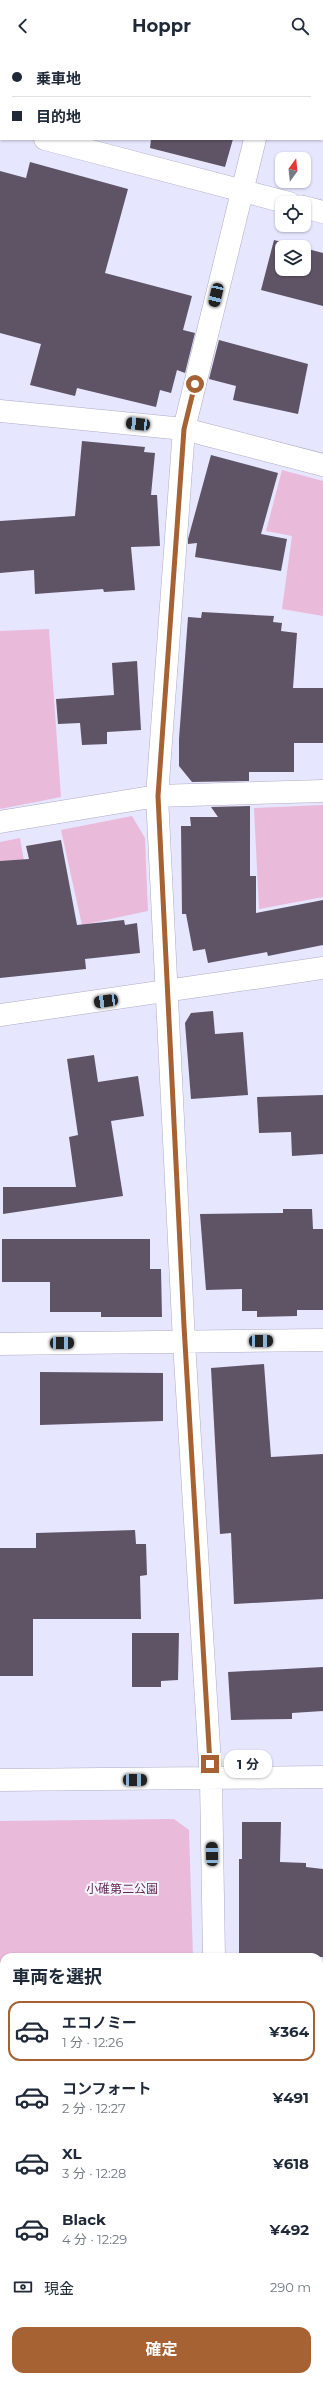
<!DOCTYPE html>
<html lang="ja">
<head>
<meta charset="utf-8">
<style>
  :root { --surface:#fff; --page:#f6f6f7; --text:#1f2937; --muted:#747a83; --line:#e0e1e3; --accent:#a66232 }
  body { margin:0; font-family:Montserrat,"Noto Sans JP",sans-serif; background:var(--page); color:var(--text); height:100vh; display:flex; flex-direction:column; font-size:15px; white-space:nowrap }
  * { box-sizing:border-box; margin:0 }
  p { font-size:13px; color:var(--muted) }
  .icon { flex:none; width:22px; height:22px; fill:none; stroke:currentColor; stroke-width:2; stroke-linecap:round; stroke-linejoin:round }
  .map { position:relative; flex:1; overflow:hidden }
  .sheet { position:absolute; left:0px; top:1901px; width:323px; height:428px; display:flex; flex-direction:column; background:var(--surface); border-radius:12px 12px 0 0; box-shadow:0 1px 3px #0004 }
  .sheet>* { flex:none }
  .guide { position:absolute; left:0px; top:0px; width:323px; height:88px; box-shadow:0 1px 3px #0004; display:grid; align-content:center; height:88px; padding:0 12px; background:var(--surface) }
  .needle { width:26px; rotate:15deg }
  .fabs { position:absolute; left:275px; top:100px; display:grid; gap:8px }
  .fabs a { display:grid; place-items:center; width:36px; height:36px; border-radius:8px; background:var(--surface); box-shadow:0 1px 3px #0004; font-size:20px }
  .end { position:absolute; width:18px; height:18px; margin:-9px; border:5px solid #a66232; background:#fff; box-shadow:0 0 0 2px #fff }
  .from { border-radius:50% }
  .bubble { position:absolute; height:28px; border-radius:12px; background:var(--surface); box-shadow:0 1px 3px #0004; font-size:13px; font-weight:700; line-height:28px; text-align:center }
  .car { position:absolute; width:12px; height:24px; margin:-12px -6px; border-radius:5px; box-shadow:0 0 3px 1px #0007; background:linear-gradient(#222 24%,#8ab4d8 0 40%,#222 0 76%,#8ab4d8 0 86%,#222 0) }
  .guide b { display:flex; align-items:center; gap:14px; height:38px; font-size:15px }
  .guide b+b { border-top:1px solid var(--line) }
  .guide i { width:10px; height:10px; background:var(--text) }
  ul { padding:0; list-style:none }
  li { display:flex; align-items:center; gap:12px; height:60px; margin:0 8px 6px; padding:0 4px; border:2px solid transparent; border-radius:12px }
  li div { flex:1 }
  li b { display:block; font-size:15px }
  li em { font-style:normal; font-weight:700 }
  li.active { border-color:var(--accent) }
  li>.icon { width:36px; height:36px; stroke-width:1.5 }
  h2 { padding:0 12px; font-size:18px; line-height:48px }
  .pay { display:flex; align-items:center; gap:10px; height:44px; padding:0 12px; font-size:15px }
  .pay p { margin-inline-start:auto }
  .cta { display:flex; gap:8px; margin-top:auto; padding:8px 12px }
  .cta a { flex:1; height:46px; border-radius:12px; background:var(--accent); color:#fff; font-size:16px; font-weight:700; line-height:46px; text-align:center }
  header { display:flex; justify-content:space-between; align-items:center; height:52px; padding:0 12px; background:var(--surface); font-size:18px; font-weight:700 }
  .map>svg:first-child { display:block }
  .green { fill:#eabadb }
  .building { fill:#5f5466 }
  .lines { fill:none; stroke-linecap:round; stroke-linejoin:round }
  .minor-casing { stroke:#adacc3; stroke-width:23 }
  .minor { stroke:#fff; stroke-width:22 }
  .route { stroke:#a66232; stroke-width:5 }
  .labels { text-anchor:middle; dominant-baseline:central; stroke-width:4; stroke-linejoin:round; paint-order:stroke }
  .park-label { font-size:12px; fill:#672a58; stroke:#f5f5ff }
</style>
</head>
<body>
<header><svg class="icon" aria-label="back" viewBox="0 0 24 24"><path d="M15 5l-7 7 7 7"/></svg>Hoppr<svg class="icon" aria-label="search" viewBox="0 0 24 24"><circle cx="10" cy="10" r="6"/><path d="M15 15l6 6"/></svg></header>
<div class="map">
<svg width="323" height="2329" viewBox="0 0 323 2329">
  <rect width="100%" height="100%" fill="#e6e6fe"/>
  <!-- green -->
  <path class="green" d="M282 418 323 429V564L282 557 292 484 266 479Z
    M49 577 61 745 0 757V579Z
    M323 753V845L259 857 254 756Z
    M132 764 145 786 148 859 82 873 61 778Z
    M20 786 32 854 0 858V790Z
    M174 1767 189 1778 193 1905H4V2000H0V1769Z"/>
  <!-- building -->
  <path class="building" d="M151 87H233L225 115 150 96Z
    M30 110 128 137 105 221 192 244 183 278 195 281 185 321 177 318 171 341 160 338 156 355 77 336 75 344 30 333 41 292 0 281V119L26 126Z
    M274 188 300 195H282V217H304V196L323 201V254L261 238Z
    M219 288 308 312 298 362 233 348 236 334 209 327Z
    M82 389 145 395 144 400 155 401 151 443H157L160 494 131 495 135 538 104 540 103 537 35 542 34 518 0 521V469L75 464Z
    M211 403 278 421 261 482 287 487 281 519 195 505 197 491 188 492V487Z
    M202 560 274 564 273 570 282 571 281 579 297 581 293 636H323V691H294V720H249V729L192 730 179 714V687L188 565 201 566Z
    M137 609 141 678 107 680V692L82 693 80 671 58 672 56 647 114 643 112 611Z
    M250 754V824H256V861L323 848V893L268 904 267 900 208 911 205 897 193 899 186 862H182L181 774H191L190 765H218L211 755Z
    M61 788 77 873 124 868 125 873 137 871 140 901 85 907 86 917 0 926V809L29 807 26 794Z
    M213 959 215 982 243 980 248 1043 191 1047 185 971 191 961Z
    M94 1003 98 1030 138 1024 144 1064 111 1069 123 1144 3 1162V1135H76L69 1085 78 1083 67 1007Z
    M323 1043V1102L292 1104 291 1080 259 1081 257 1045Z
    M283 1157H312L313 1177H323V1258H297V1264L257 1265V1259H242V1237L206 1238 200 1162 283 1161Z
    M2 1187H150V1217H161L162 1265H101V1260H50V1230H2Z
    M264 1312 271 1405 323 1402V1547L234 1552 231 1481 220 1482 211 1316Z
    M40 1320 163 1321V1369L40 1373Z
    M135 1478 136 1492H146L147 1523 140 1524 141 1567H33V1624H0V1496H36V1481Z
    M132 1581H179L178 1628 161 1629V1635H132Z
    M323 1615V1659L292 1661V1667L231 1668 228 1620Z
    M242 1770H281L280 1810 306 1811V1815L323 1817V1905H239V1807H242Z"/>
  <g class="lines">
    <defs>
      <path id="minor" d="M278 1 279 0
        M0 75H1
        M45 87 289 151
        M304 155 323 160
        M0 359 184 377 323 413
        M0 770 157 744 323 739
        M0 963 323 916
        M0 1292 323 1288
        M0 1728 323 1725
        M214 1905 211 1728 184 1290 157 744 184 377 255 87
        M0 2025H4
        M0 2228H4
        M319 2233H323"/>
    </defs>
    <!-- minor casing -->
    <use href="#minor" class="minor-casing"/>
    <!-- minor -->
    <use href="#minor" class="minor"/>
  </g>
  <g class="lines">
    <!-- route -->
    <path class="route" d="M195 332 184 377 158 744 184 1274 210 1712"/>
  </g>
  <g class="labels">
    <!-- park labels -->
    <g class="park-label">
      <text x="122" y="1836">小碓第二公園</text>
    </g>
  </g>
</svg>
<div class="fabs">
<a><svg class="needle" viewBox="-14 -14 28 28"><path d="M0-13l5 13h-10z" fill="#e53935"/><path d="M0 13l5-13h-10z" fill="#747a83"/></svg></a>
<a><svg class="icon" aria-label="locate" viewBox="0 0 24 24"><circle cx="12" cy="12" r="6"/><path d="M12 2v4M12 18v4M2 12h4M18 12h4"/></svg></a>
<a><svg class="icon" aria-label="layers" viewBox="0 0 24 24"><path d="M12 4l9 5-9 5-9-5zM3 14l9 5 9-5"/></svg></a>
</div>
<i class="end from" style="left:195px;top:332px"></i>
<i class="end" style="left:210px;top:1712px"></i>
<div class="bubble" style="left:224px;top:1698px;width:48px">1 分</div>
<i class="car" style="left:216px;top:243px;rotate:193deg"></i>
<i class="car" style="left:138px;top:372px;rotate:276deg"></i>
<i class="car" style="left:106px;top:949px;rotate:262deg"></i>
<i class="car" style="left:261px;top:1289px;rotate:89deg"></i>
<i class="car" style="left:62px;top:1291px;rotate:89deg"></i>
<i class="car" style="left:135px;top:1728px;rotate:90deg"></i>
<i class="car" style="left:212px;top:1802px;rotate:359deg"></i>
<div class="guide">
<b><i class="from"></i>乗車地</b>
<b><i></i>目的地</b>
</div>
<section class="sheet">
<h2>車両を選択</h2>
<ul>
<li class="active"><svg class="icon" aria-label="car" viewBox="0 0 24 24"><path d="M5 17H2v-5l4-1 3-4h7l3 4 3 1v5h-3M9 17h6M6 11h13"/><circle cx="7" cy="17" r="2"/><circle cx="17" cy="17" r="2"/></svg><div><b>エコノミー</b><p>1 分 · 12:26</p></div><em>¥364</em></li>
<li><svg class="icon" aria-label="car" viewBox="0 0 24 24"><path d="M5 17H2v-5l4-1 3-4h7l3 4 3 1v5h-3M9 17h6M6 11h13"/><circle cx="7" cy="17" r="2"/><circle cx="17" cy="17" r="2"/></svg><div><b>コンフォート</b><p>2 分 · 12:27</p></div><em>¥491</em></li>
<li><svg class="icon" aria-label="car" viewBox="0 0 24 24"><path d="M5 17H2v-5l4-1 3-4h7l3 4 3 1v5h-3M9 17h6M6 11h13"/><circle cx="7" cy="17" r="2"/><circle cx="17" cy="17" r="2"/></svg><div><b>XL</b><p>3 分 · 12:28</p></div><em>¥618</em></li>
<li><svg class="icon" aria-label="car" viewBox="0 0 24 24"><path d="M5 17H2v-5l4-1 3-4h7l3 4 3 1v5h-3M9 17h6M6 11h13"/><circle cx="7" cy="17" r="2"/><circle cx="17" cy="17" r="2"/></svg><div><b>Black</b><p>4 分 · 12:29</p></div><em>¥492</em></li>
</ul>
<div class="pay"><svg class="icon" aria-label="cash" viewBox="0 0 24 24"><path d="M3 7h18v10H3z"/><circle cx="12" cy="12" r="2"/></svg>現金<p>290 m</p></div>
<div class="cta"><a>確定</a></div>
</section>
</div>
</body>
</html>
